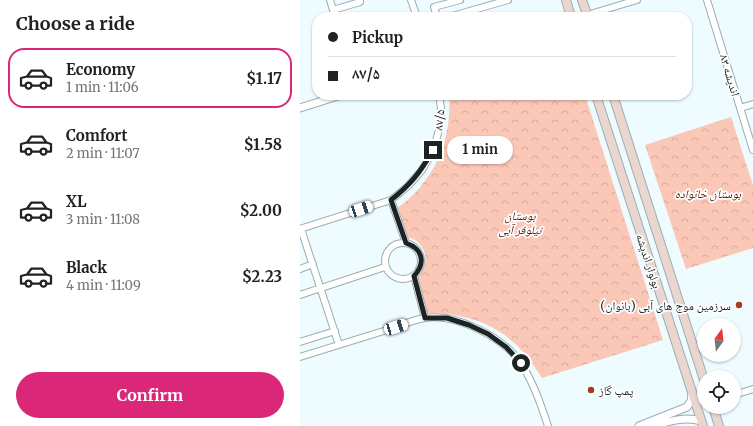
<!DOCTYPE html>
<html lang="en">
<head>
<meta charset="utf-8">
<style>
  :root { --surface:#fff; --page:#f2f2f2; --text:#222; --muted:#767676; --line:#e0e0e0; --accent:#db2777 }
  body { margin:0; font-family:Merriweather,"Noto Naskh Arabic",serif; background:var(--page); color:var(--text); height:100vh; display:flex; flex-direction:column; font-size:15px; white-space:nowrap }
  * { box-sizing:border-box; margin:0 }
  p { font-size:13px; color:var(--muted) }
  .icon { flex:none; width:22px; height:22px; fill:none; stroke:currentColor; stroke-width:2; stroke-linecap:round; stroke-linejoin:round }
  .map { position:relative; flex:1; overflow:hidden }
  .drawer { display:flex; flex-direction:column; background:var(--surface); width:300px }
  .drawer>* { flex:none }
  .hud { position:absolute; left:12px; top:12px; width:380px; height:88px; border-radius:16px; box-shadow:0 1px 3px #0004; display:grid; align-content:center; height:88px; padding:0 16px; background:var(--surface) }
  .needle { width:26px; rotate:15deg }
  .controls { position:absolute; left:397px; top:318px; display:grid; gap:8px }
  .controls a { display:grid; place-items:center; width:44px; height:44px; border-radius:50%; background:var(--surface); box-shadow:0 1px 3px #0004; font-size:20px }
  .end { position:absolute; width:18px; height:18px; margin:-9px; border:5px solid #1b2325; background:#fff; box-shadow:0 0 0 2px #fff }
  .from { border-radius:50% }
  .bubble { position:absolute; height:28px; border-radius:14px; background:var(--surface); box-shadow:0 1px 3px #0004; font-size:13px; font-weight:700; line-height:28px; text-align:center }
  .car { position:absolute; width:12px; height:24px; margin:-12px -6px; border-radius:5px; box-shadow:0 0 3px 1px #0007; background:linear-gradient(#fff 24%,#345 0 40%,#fff 0 76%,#345 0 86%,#fff 0) }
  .hud b { display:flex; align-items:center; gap:14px; height:38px; font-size:15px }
  .hud b+b { border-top:1px solid var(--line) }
  .hud i { width:10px; height:10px; background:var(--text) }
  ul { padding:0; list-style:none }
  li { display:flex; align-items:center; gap:12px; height:60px; margin:0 8px 6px; padding:0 8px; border:2px solid transparent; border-radius:16px }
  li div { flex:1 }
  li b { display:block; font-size:15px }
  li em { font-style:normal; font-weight:700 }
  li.current { border-color:var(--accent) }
  li>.icon { width:36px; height:36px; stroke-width:1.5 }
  h2 { padding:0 16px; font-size:18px; line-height:48px }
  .cta { display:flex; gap:8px; margin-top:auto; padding:8px 16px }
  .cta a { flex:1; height:46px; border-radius:24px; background:var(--accent); color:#fff; font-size:16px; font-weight:700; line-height:46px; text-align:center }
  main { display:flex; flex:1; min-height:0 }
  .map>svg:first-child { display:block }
  .park { fill:url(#park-crowns) }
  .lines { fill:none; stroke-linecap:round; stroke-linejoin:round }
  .minor-casing { stroke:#99aeb3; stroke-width:8 }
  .tertiary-casing { stroke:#99aeb3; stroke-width:9 }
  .secondary-casing { stroke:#99aeb3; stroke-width:10 }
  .minor { stroke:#fff; stroke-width:6 }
  .tertiary { stroke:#fff; stroke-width:7 }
  .secondary { stroke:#ebd6cf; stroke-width:8 }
  .route { stroke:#1b2325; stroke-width:5 }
  .poi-dot { fill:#a43d1c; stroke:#fff; stroke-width:1.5 }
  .labels { text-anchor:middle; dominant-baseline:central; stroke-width:3.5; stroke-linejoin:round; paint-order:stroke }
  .street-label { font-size:12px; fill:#1b2325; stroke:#fff }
  .park-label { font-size:12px; font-style:italic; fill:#601600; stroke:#fff }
  .poi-label { font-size:12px; fill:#1b2325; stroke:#fff; text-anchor:end }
</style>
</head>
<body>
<main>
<section class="drawer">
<h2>Choose a ride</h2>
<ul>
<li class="current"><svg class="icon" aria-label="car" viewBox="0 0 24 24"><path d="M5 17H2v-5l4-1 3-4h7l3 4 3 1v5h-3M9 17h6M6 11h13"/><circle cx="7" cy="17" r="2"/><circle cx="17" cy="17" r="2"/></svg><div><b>Economy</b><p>1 min · 11:06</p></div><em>$1.17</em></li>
<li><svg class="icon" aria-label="car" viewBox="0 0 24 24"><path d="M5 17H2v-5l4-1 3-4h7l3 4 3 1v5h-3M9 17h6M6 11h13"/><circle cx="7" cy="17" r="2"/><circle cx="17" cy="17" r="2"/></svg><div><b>Comfort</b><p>2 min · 11:07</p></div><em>$1.58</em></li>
<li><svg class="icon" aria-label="car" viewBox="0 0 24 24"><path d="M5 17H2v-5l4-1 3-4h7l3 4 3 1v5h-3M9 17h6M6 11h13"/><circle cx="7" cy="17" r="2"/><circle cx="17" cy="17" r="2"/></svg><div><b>XL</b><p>3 min · 11:08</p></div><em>$2.00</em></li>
<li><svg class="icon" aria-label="car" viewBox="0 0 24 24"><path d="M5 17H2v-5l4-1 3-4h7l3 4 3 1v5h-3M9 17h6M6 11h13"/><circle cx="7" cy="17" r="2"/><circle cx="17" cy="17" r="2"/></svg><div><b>Black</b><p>4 min · 11:09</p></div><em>$2.23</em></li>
</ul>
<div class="cta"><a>Confirm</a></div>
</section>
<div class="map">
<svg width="453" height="426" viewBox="0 0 453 426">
  <defs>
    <pattern id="park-crowns" width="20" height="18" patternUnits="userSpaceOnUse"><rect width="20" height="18" fill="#fbc7b7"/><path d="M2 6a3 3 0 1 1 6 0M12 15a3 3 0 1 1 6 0" fill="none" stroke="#d7ab9d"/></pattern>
  </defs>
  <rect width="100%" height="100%" fill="#eefbff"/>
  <!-- park -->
  <path class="park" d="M149 95H285L363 340 242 378C214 332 182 314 127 313L117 276C132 263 126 240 106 237L97 208C103 204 109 199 114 194 140 168 152 131 149 95Z
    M431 117 453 185V248L386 269 345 145Z"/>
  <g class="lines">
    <defs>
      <path id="minor" d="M30 0 33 10 60 2V0
        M111 0 117 17
        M407 0 453 150
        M287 15 337 0
        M137 17 134 7 160 0
        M149 17 208 0
        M440 108 453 104
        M91 200 106 243
        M0 229 91 200 108 186 122 170 133 151 139 130 141 108 139 95
        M1 229 39 345
        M85 261a18 18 0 1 1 36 0a18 18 0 1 1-36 0Z
        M0 269 13 264
        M114 276 125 318
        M0 295 85 267
        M0 342 35 331
        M0 357C29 348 58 339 87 330 99 326 112 320 125 318 157 313 205 338 222 365 234 384 241 405 248 426
        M434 395 453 389"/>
      <path id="tertiary" d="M0 108 41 95
        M339 426 387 407 391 401 392 394
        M351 426C367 422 384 416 401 421"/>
      <path id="secondary" d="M266 0 271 17
        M282 0 288 17
        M296 95 403 426
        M313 95 404 380
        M413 407 419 426"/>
    </defs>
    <!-- minor casing -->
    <use href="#minor" class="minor-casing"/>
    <!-- tertiary casing -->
    <use href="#tertiary" class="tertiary-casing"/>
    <!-- secondary casing -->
    <use href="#secondary" class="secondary-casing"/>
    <!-- minor -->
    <use href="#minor" class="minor"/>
    <!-- tertiary -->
    <use href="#tertiary" class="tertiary"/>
    <!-- secondary -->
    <use href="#secondary" class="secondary"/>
  </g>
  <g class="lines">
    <!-- route -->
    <path class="route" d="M133 150C120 173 111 184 91 200L106 243C123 249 126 263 114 276L125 318H147L169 325 188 334 206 347 221 363"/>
  </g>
  <!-- markers -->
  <g class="poi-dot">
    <circle cx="439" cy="305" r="4"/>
    <circle cx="291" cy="390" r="4"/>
  </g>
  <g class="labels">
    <!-- street labels -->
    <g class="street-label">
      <text transform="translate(430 75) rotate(73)">اندیشه ۸۳</text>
      <text transform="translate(139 120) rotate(-85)">۸۷/۵</text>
      <text transform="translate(349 261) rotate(72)">بولوار اندیشه</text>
    </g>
    <!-- park labels -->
    <g class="park-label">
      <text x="408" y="193">بوستان خانواده</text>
      <text x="220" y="215">بوستان<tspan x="220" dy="14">نیلوفر آبی</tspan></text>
    </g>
    <!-- poi labels -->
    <g class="poi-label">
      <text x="431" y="305">سرزمین موج های آبی (بانوان)</text>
      <text x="299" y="390" text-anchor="start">پمپ گاز</text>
    </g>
  </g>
</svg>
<div class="controls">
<a><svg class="needle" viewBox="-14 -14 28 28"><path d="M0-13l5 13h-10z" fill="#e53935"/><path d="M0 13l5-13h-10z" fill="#767676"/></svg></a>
<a><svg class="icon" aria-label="locate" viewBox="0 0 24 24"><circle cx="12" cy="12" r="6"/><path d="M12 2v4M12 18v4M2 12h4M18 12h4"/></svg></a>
</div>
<i class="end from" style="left:221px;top:363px"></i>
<i class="end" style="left:133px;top:150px"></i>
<div class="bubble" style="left:147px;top:136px;width:66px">1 min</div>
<i class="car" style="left:61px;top:209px;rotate:72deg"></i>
<i class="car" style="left:96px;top:327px;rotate:73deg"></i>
<div class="hud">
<b><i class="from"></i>Pickup</b>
<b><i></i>۸۷/۵</b>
</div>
</div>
</main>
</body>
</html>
